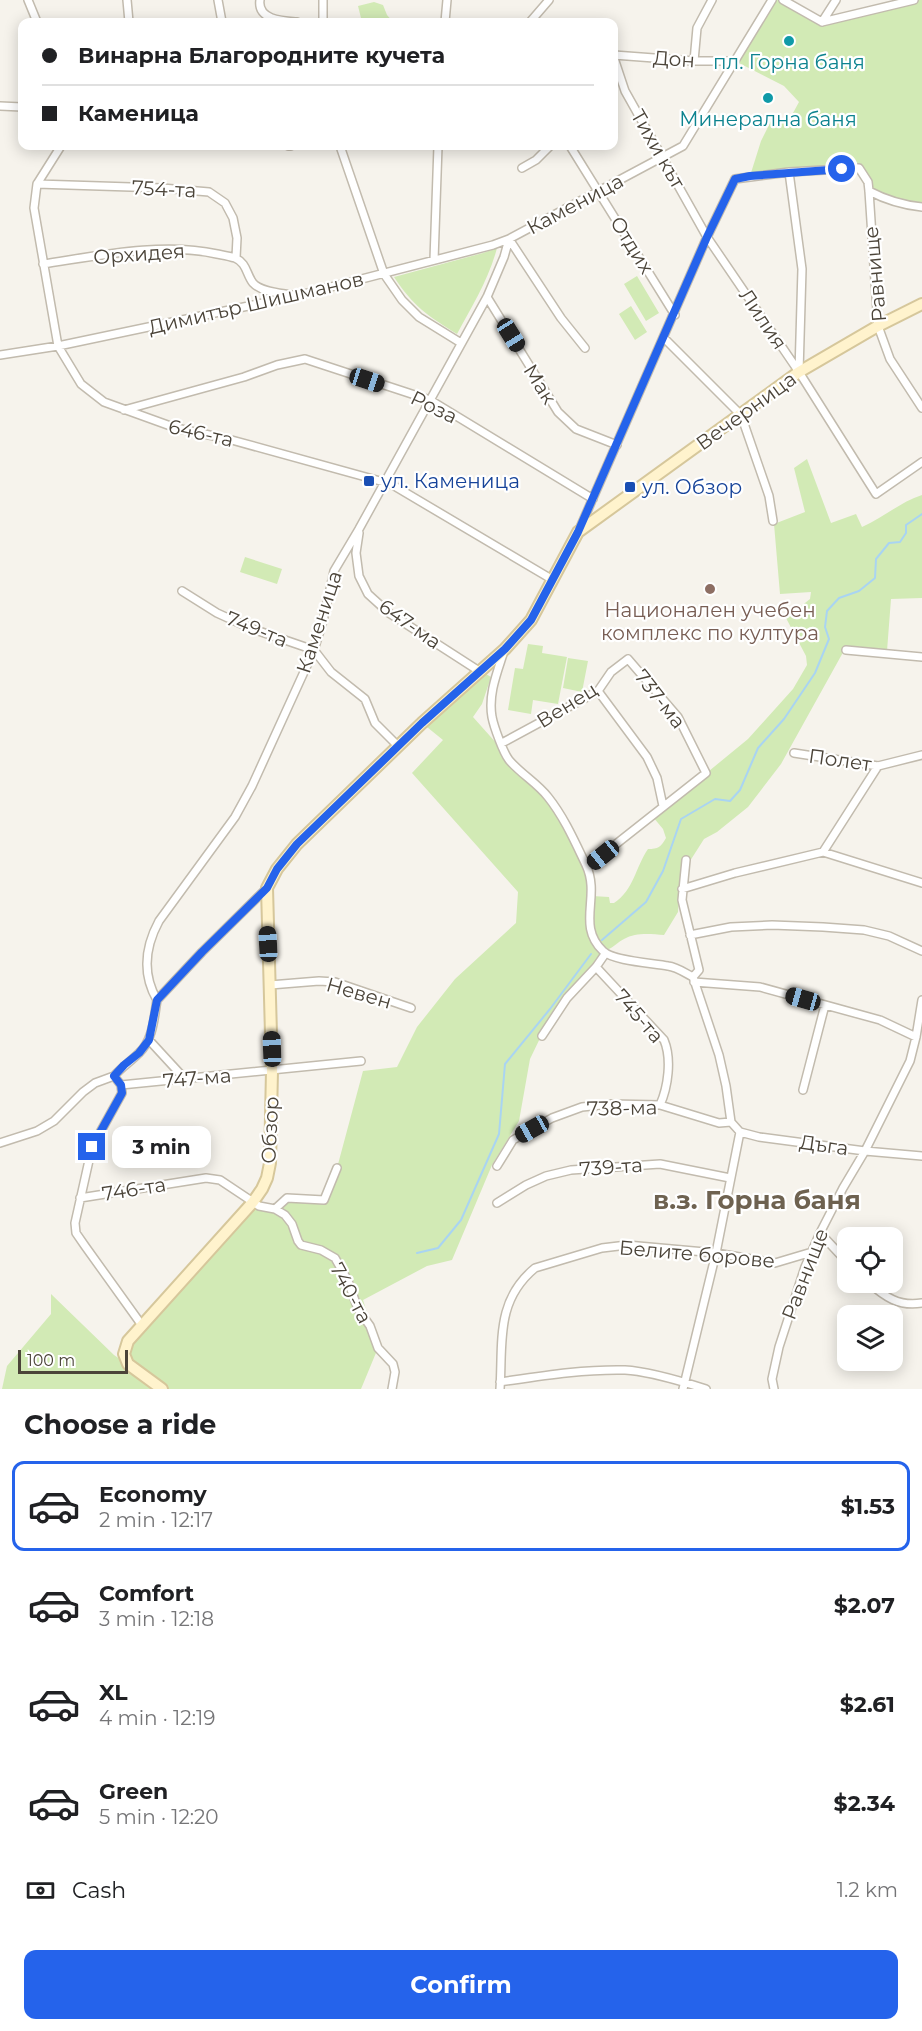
<!DOCTYPE html>
<html lang="en">
<head>
<meta charset="utf-8">
<style>
  :root { --surface:#fff; --page:#f6f6f6; --text:#202124; --muted:#757577; --line:#e0e0e0; --accent:#2563eb }
  body { margin:0; font-family:Montserrat,sans-serif; background:var(--page); color:var(--text); height:100vh; display:flex; flex-direction:column; font-size:22px; white-space:nowrap }
  * { box-sizing:border-box; margin:0 }
  p { font-size:20px; color:var(--muted) }
  .icon { flex:none; width:33px; height:33px; fill:none; stroke:currentColor; stroke-width:2; stroke-linecap:round; stroke-linejoin:round }
  .map { position:relative; height:1389px; overflow:hidden }
  .details { display:flex; flex-direction:column; background:var(--surface); flex:1 }
  .details>* { flex:none }
  .banner { position:absolute; left:18px; top:18px; width:600px; height:132px; border-radius:12px; box-shadow:0 3px 15px #0003; display:grid; align-content:center; height:132px; padding:0 24px; background:var(--surface) }
  .buttons { position:absolute; left:837px; top:1227px; display:grid; gap:12px }
  .buttons a { display:grid; place-items:center; width:66px; height:66px; border-radius:12px; background:var(--surface); box-shadow:0 3px 15px #0003; font-size:30px }
  .scale { position:absolute; left:18px; bottom:15px; width:110px; box-sizing:border-box; padding-left:6px; border:3px solid #4b4439; border-top:0; font-size:16px; line-height:21px; white-space:nowrap; color:#4b4439; -webkit-text-stroke:4px #fff; paint-order:stroke }
  .end { position:absolute; width:27px; height:27px; margin:-14px; border:8px solid #2563eb; background:#fff; box-shadow:0 0 0 3px #fff }
  .from { border-radius:50% }
  .bubble { position:absolute; height:42px; border-radius:12px; background:var(--surface); box-shadow:0 3px 15px #0003; font-size:20px; font-weight:700; line-height:42px; text-align:center }
  .car { position:absolute; width:18px; height:36px; margin:-18px -9px; border-radius:8px; box-shadow:0 0 4px 2px #0007; background:linear-gradient(#222 24%,#8ab4d8 0 40%,#222 0 76%,#8ab4d8 0 86%,#222 0) }
  .banner b { display:flex; align-items:center; gap:21px; height:57px; font-size:22px }
  .banner b+b { border-top:2px solid var(--line) }
  .banner i { width:15px; height:15px; background:var(--text) }
  ul { padding:0; list-style:none }
  li { display:flex; align-items:center; gap:18px; height:90px; margin:0 12px 9px; padding:0 12px; border:3px solid transparent; border-radius:12px }
  li div { flex:1 }
  li b { display:block; font-size:22px }
  li em { font-style:normal; font-weight:700 }
  li.on { border-color:var(--accent) }
  li>.icon { width:54px; height:54px; stroke-width:1.5 }
  h2 { padding:0 24px; font-size:27px; line-height:72px }
  .pay { display:flex; align-items:center; gap:15px; height:66px; padding:0 24px; font-size:22px }
  .pay p { margin-inline-start:auto }
  .primary-button { display:flex; gap:12px; margin-top:auto; padding:12px 24px }
  .primary-button a { flex:1; height:69px; border-radius:12px; background:var(--accent); color:#fff; font-size:24px; font-weight:700; line-height:69px; text-align:center }
  .map>svg:first-child { display:block }
  .green { fill:#d2eab5 }
  .lines { fill:none; stroke-linecap:round; stroke-linejoin:round }
  .stream { stroke:#a9d4f2; stroke-width:2 }
  .street-casing { stroke:#c2bbae; stroke-width:10 }
  .secondary-casing { stroke:#d6c79b; stroke-width:14 }
  .street { stroke:#fff; stroke-width:7 }
  .secondary { stroke:#fff3cd; stroke-width:10 }
  .route { stroke:#2563eb; stroke-width:8 }
  .culture-dot { fill:#0f9aa8; stroke:#fff; stroke-width:2 }
  .transit-dot { fill:#1a4fb4; stroke:#fff; stroke-width:2 }
  .education-dot { fill:#8d6e63; stroke:#fff; stroke-width:2 }
  .labels { text-anchor:middle; dominant-baseline:central; stroke-width:4.5; stroke-linejoin:round; paint-order:stroke }
  .street-label { font-size:20px; fill:#4b4439; stroke:#fff }
  .culture-label { font-size:20px; fill:#0d838f; stroke:#fff }
  .transit-label { font-size:20px; fill:#164399; stroke:#fff; text-anchor:start }
  .education-label { font-size:20px; fill:#785e54; stroke:#fff }
  .district-label { font-size:26px; font-weight:bold; fill:#6e6250; stroke:#fff }
</style>
</head>
<body>
<div class="map">
<svg width="922" height="1389" viewBox="0 0 922 1389">
  <rect width="100%" height="100%" fill="#f6f3ec"/>
  <!-- green -->
  <path class="green" d="M772 0H783L822 22 914 0H922V207L869 191 859 168 750 176 761 141 773 117 787 124 799 102 784 86 735 61Z
    M374 2 383 5 387 15 393 22H362L358 6Z
    M497 248C489 279 472 306 457 334 428 316 413 306 394 277L483 253Z
    M637 276 659 313 646 321 624 284Z
    M631 306 647 332 635 340 619 314Z
    M807 459 831 523 856 514 862 527C883 518 900 502 922 495V598L891 599 887 651 846 647 781 764 748 807 717 832 704 839 690 861 681 868 678 912 664 935C651 934 636 932 624 939 618 942 614 947 607 950L589 928 605 954 544 1030 530 1059 519 1121 492 1165 452 1260 427 1266 363 1300 378 1348 361 1389H2L7 1366 51 1314V1294L114 1355 127 1364 124 1354 253 1202 275 1209 287 1198 324 1200 337 1168 363 1071 397 1067 417 1027 455 979 516 923 518 892 412 773 443 740 422 723 455 701 486 674 491 677 482 704 473 717 498 745 505 760 551 803 587 867 592 896 609 897 610 903H614C634 890 635 868 648 849 658 849 661 847 666 838L663 829 653 817 748 739 793 689 807 665 806 656 786 618 810 599 811 592 780 594 774 524 805 512 794 468Z
    M245 557 282 569 277 584 240 572Z
    M528 644 543 646 542 653 567 657 558 704 533 700 531 714 508 710 515 668 523 669Z
    M568 658 588 661 582 692 563 688Z"/>
  <g class="lines">
    <!-- stream -->
    <path class="stream" d="M602 940 646 902 663 871 681 819 715 799 730 801 740 790 758 748 784 719 815 673 829 639 825 627 827 611 839 598 859 591 875 578 876 559 889 543 900 542 906 533V525L922 514
      M417 1253 438 1248 461 1220 499 1134 505 1064 550 1009 591 954"/>
    <defs>
      <path id="street" d="M28 0 37 22
        M127 0 129 22
        M218 0 222 22
        M260 0C257 20 283 21 297 22
        M783 0 822 22
        M323 22V0
        M445 22 447 0
        M530 22 549 0
        M822 22 914 0
        M822 22 836 0
        M614 55 694 61H735
        M614 58 625 91 707 237 799 372 876 494 922 462
        M694 61 697 28 712 0
        M0 106 22 107
        M61 146 37 184 34 208 58 346 81 384 104 402 176 428 228 439 391 484 553 580
        M288 146H291
        M340 146 384 274 402 300 419 317 461 343
        M570 146 675 315
        M522 168 536 160 550 146
        M789 172 802 269 799 372
        M37 184 162 188 209 192 225 203 233 218 237 238 236 258
        M869 191C886 200 902 205 922 207
        M434 260 438 146
        M43 264C97 256 162 242 217 254 222 255 229 256 235 258 247 263 246 274 253 283 261 292 281 293 292 295
        M487 297 558 412 576 429 617 445
        M664 338 741 415 769 496 773 521
        M0 355 58 346 296 296 493 245 509 239 561 318 585 348
        M124 410 244 377 277 365 305 359 430 400 593 499
        M579 530 707 237 735 179 789 172 859 168 868 182 869 191 878 326 890 359 922 408
        M359 533 356 553 359 576 368 594 389 613 479 671
        M182 591 217 613 250 628 314 650 331 672 365 699 375 723 398 746
        M846 650 922 657
        M504 651C497 673 488 694 492 717 494 727 503 752 509 760 521 774 537 783 548 797 564 817 575 842 586 865 601 897 576 925 603 951 613 961 653 963 668 966 677 967 685 973 693 977L719 1055 726 1086 731 1122
        M598 691 647 757 657 778 663 806
        M502 743 598 691 611 672 628 659 678 717 706 773 587 867
        M794 753 878 766 922 755
        M823 852 878 766
        M686 860 682 900 699 970 693 977
        M682 889 735 873 823 852 922 883
        M690 935 731 927 772 925 823 927 864 930 889 936 922 951
        M596 967 664 1040C672 1059 668 1087 660 1105
        M694 982 760 987 880 1020 916 1037
        M270 985 319 981 335 982 411 1008
        M157 1000 202 952 267 888
        M542 1036 567 998 596 967 605 954
        M149 1040 184 1078
        M121 1085 361 1061
        M803 1090 825 1005
        M731 1122 740 1132 759 1137 865 1151 922 1156
        M0 1143 37 1131 54 1121 83 1092 95 1083 114 1076
        M497 1166 513 1140 552 1118 582 1107 611 1104 660 1105 719 1123 731 1122
        M80 1198 206 1178 220 1180 259 1206 275 1209 285 1215 292 1224 298 1241 301 1245 321 1250 335 1258 348 1281 358 1309 370 1326 378 1348 393 1364 395 1372 392 1389
        M497 1203 526 1185 546 1176 571 1170 660 1164 730 1178
        M275 1209 287 1198 324 1200 337 1168
        M820 1233 848 1263
        M868 1282C885 1297 899 1307 922 1303
        M141 1324 85 1246 76 1233 75 1223 92 1147 122 1093 121 1085 114 1076C122 1067 130 1062 139 1053 153 1040 154 1018 157 1000 142 974 145 947 159 921L235 817 252 786 314 650 323 621 334 571 359 529 487 297 504 257 509 239 683 146 772 0
        M500 1382C541 1376 583 1369 625 1370 647 1371 684 1382 706 1389
        M500 1389C503 1343 495 1301 535 1268L602 1248 627 1245 716 1253 775 1263 812 1252
        M683 1389 716 1253 740 1132
        M774 1389 772 1379 779 1347 805 1267 820 1233 843 1188 865 1151 910 1061 916 1037 922 1000"/>
      <path id="secondary" d="M162 1389 128 1364 124 1354 128 1341 253 1202 262 1189 267 1178 270 1163 272 1071 267 888 277 869 297 844 422 723 505 649 531 620 578 532 799 372 878 326 922 304"/>
    </defs>
    <!-- street casing -->
    <use href="#street" class="street-casing"/>
    <!-- secondary casing -->
    <use href="#secondary" class="secondary-casing"/>
    <!-- street -->
    <use href="#street" class="street"/>
    <!-- secondary -->
    <use href="#secondary" class="secondary"/>
  </g>
  <g class="lines">
    <!-- route -->
    <path class="route" d="M92 1147 122 1093 121 1085 114 1076 124 1065 139 1053 149 1040 157 1000 202 952 267 888 277 869 297 844 422 723 505 649 531 620 578 532 707 237 735 179 750 176 842 169"/>
  </g>
  <!-- markers -->
  <g class="culture-dot">
    <circle cx="789" cy="41" r="6"/>
    <circle cx="768" cy="98" r="6"/>
  </g>
  <g class="transit-dot">
    <rect x="363" y="475" width="12" height="12" rx="3"/>
    <rect x="624" y="481" width="12" height="12" rx="3"/>
  </g>
  <circle class="education-dot" cx="710" cy="589" r="6"/>
  <g class="labels">
    <!-- street labels -->
    <g class="street-label">
      <text transform="translate(674 59) rotate(4)">Дон</text>
      <text transform="translate(658 149) rotate(60)">Тихи кът</text>
      <text transform="translate(164 189) rotate(3)">754-та</text>
      <text transform="translate(575 204) rotate(-28)">Каменица</text>
      <text transform="translate(632 245) rotate(58)">Отдих</text>
      <text transform="translate(139 254) rotate(-4)">Орхидея</text>
      <text transform="translate(875 274) rotate(-95)">Равнище</text>
      <text transform="translate(256 303) rotate(-13)">Димитър Шишманов</text>
      <text transform="translate(763 319) rotate(56)">Лилия</text>
      <text transform="translate(540 384) rotate(58)">Мак</text>
      <text transform="translate(434 407) rotate(26)">Роза</text>
      <text transform="translate(746 411) rotate(-36)">Вечерница</text>
      <text transform="translate(201 433) rotate(13)">646-та</text>
      <text transform="translate(319 622) rotate(-72)">Каменица</text>
      <text transform="translate(410 624) rotate(35)">647-ма</text>
      <text transform="translate(257 629) rotate(22)">749-та</text>
      <text transform="translate(660 699) rotate(52)">737-ма</text>
      <text transform="translate(567 705) rotate(-32)">Венец</text>
      <text transform="translate(840 760) rotate(8)">Полет</text>
      <text transform="translate(359 993) rotate(16)">Невен</text>
      <text transform="translate(639 1016) rotate(49)">745-та</text>
      <text transform="translate(197 1078) rotate(-5)">747-ма</text>
      <text transform="translate(622 1108) rotate(-1)">738-ма</text>
      <text transform="translate(270 1130) rotate(-87)">Обзор</text>
      <text transform="translate(824 1145) rotate(8)">Дъга</text>
      <text transform="translate(611 1167) rotate(-4)">739-та</text>
      <text transform="translate(134 1189) rotate(-9)">746-та</text>
      <text transform="translate(697 1254) rotate(5)">Белите борове</text>
      <text transform="translate(805 1274) rotate(-69)">Равнище</text>
      <text transform="translate(351 1293) rotate(62)">740-та</text>
    </g>
    <!-- culture labels -->
    <g class="culture-label">
      <text x="789" y="62">пл. Горна баня</text>
      <text x="768" y="119">Минерална баня</text>
    </g>
    <!-- transit labels -->
    <g class="transit-label">
      <text x="381" y="481">ул. Каменица</text>
      <text x="642" y="487">ул. Обзор</text>
    </g>
    <!-- education labels -->
    <g class="education-label">
      <text x="710" y="610">Национален учебен<tspan x="710" dy="23">комплекс по култура</tspan></text>
    </g>
    <!-- district labels -->
    <g class="district-label">
      <text x="757" y="1200">в.з. Горна баня</text>
    </g>
  </g>
</svg>
<div class="buttons">
<a><svg class="icon" aria-label="locate" viewBox="0 0 24 24"><circle cx="12" cy="12" r="6"/><path d="M12 2v4M12 18v4M2 12h4M18 12h4"/></svg></a>
<a><svg class="icon" aria-label="layers" viewBox="0 0 24 24"><path d="M12 4l9 5-9 5-9-5zM3 14l9 5 9-5"/></svg></a>
</div>
<div class="scale">100 m</div>
<i class="end from" style="left:842px;top:169px"></i>
<i class="end" style="left:92px;top:1147px"></i>
<div class="bubble" style="left:112px;top:1126px;width:99px">3 min</div>
<i class="car" style="left:511px;top:335px;rotate:148deg"></i>
<i class="car" style="left:367px;top:380px;rotate:108deg"></i>
<i class="car" style="left:603px;top:855px;rotate:231deg"></i>
<i class="car" style="left:268px;top:944px;rotate:357deg"></i>
<i class="car" style="left:803px;top:999px;rotate:286deg"></i>
<i class="car" style="left:272px;top:1049px;rotate:358deg"></i>
<i class="car" style="left:532px;top:1129px;rotate:241deg"></i>
<div class="banner">
<b><i class="from"></i>Винарна Благородните кучета</b>
<b><i></i>Каменица</b>
</div>
</div>
<section class="details">
<h2>Choose a ride</h2>
<ul>
<li class="on"><svg class="icon" aria-label="car" viewBox="0 0 24 24"><path d="M5 17H2v-5l4-1 3-4h7l3 4 3 1v5h-3M9 17h6M6 11h13"/><circle cx="7" cy="17" r="2"/><circle cx="17" cy="17" r="2"/></svg><div><b>Economy</b><p>2 min · 12:17</p></div><em>$1.53</em></li>
<li><svg class="icon" aria-label="car" viewBox="0 0 24 24"><path d="M5 17H2v-5l4-1 3-4h7l3 4 3 1v5h-3M9 17h6M6 11h13"/><circle cx="7" cy="17" r="2"/><circle cx="17" cy="17" r="2"/></svg><div><b>Comfort</b><p>3 min · 12:18</p></div><em>$2.07</em></li>
<li><svg class="icon" aria-label="car" viewBox="0 0 24 24"><path d="M5 17H2v-5l4-1 3-4h7l3 4 3 1v5h-3M9 17h6M6 11h13"/><circle cx="7" cy="17" r="2"/><circle cx="17" cy="17" r="2"/></svg><div><b>XL</b><p>4 min · 12:19</p></div><em>$2.61</em></li>
<li><svg class="icon" aria-label="car" viewBox="0 0 24 24"><path d="M5 17H2v-5l4-1 3-4h7l3 4 3 1v5h-3M9 17h6M6 11h13"/><circle cx="7" cy="17" r="2"/><circle cx="17" cy="17" r="2"/></svg><div><b>Green</b><p>5 min · 12:20</p></div><em>$2.34</em></li>
</ul>
<div class="pay"><svg class="icon" aria-label="cash" viewBox="0 0 24 24"><path d="M3 7h18v10H3z"/><circle cx="12" cy="12" r="2"/></svg>Cash<p>1.2 km</p></div>
<div class="primary-button"><a>Confirm</a></div>
</section>
</body>
</html>
